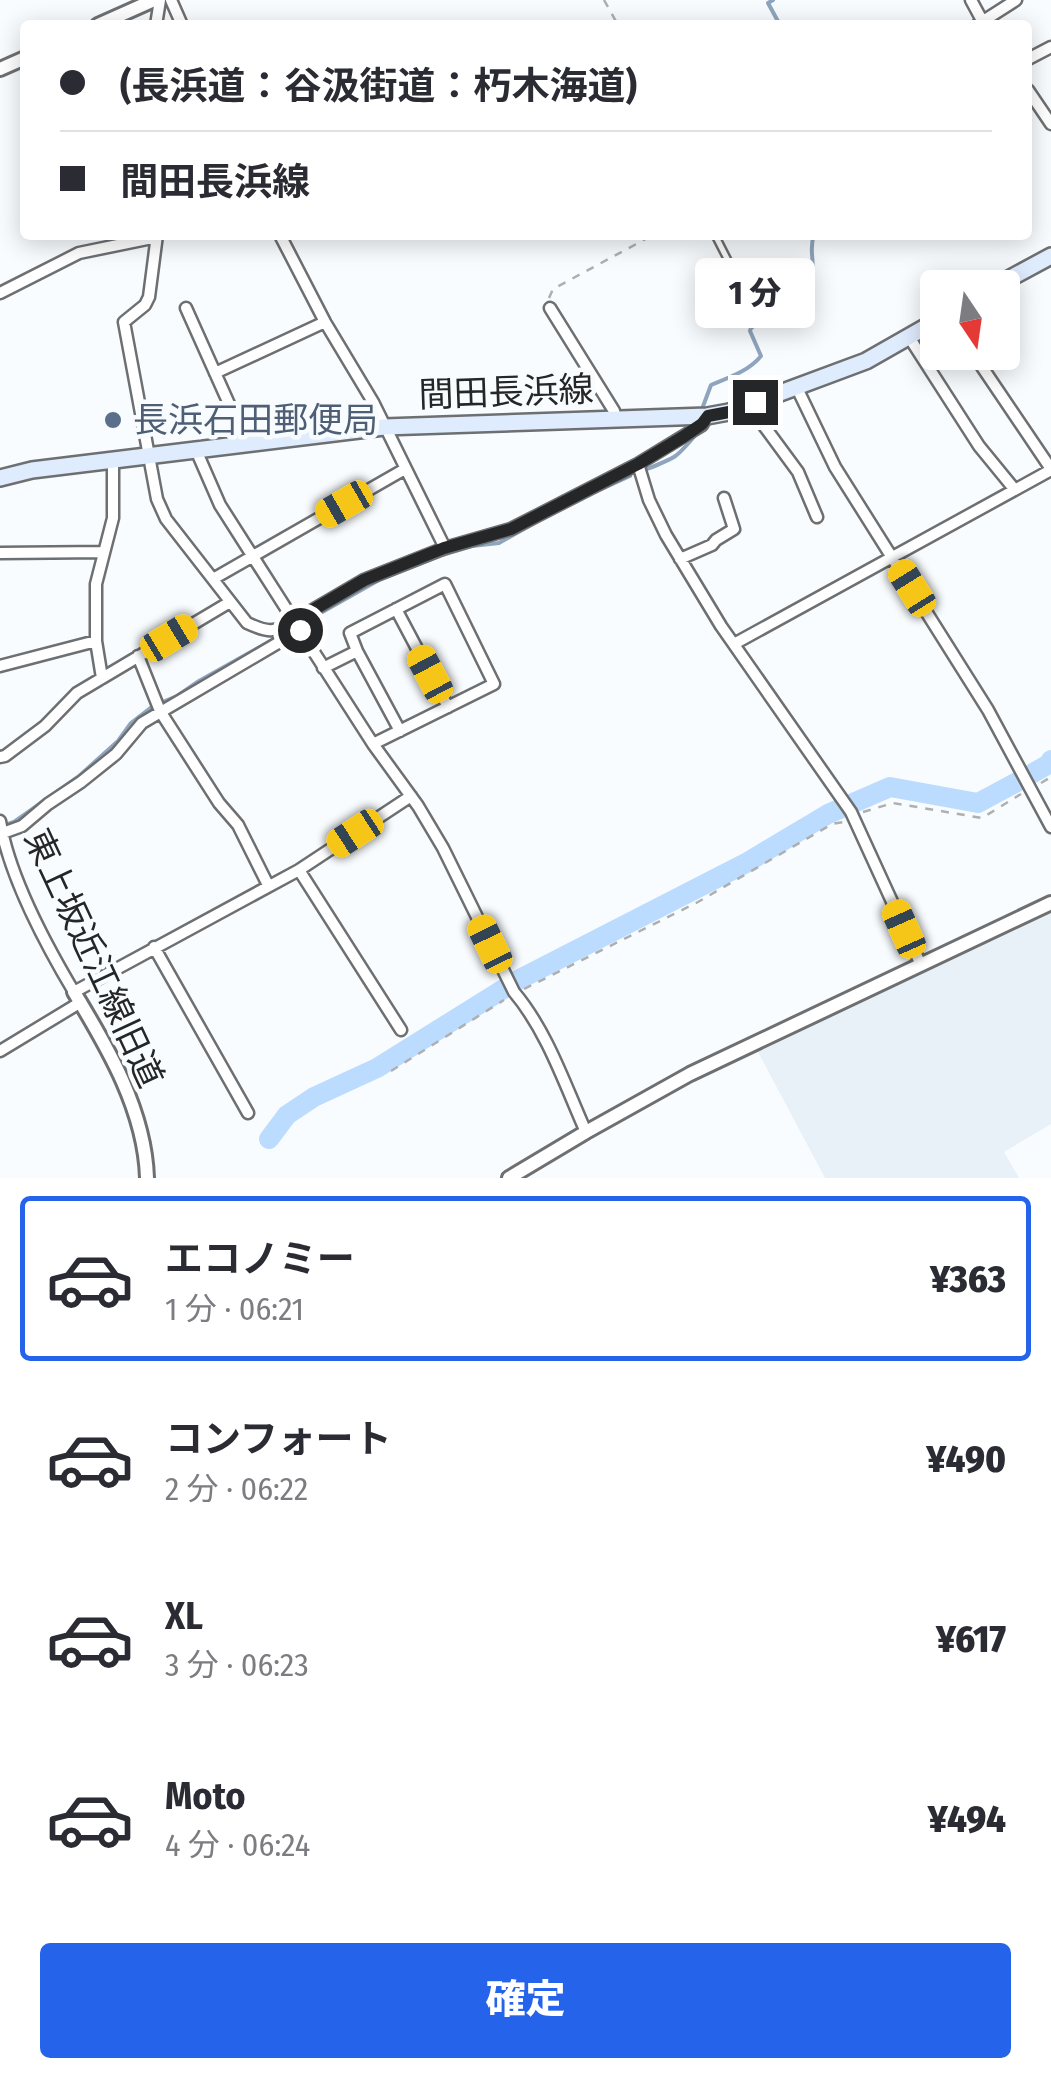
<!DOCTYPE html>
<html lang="ja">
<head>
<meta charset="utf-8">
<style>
  :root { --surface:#fff; --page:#f2f2f3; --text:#2b2b33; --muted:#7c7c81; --line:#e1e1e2; --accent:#2563eb }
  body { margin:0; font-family:"Fira Sans Condensed","Noto Sans JP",sans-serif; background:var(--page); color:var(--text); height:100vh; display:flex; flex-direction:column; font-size:38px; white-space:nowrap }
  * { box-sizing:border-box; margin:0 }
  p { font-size:32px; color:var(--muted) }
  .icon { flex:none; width:55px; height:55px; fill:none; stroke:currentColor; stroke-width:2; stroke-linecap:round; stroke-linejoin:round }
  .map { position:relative; height:1178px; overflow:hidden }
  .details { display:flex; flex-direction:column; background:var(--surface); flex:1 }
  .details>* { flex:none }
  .banner { position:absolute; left:20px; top:20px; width:1012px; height:220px; border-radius:10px; box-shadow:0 5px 25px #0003; display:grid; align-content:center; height:220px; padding:0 40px; background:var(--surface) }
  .needle { width:65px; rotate:167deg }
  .buttons { position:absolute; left:920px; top:270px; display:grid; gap:20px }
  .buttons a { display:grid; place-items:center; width:100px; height:100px; border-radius:10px; background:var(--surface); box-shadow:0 5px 25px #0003; font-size:50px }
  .end { position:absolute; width:45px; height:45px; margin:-22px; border:12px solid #252627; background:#fff; box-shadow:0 0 0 5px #fff }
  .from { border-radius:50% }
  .bubble { position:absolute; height:70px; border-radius:10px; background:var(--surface); box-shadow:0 5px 25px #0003; font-size:32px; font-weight:800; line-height:70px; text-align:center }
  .car { position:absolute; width:30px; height:60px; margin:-30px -15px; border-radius:12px; box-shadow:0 0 8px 2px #0007; background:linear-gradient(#f5c518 24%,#345 0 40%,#f5c518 0 76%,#345 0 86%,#f5c518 0) }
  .banner b { display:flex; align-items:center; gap:35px; height:95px; font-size:38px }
  .banner b+b { border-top:2px solid var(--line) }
  .banner i { width:25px; height:25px; background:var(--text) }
  ul { padding:18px 0 0; list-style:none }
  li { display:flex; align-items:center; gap:30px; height:165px; margin:0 20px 15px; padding:0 20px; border:5px solid transparent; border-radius:10px }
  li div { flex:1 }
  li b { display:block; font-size:38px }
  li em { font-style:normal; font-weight:800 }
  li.selected { border-color:var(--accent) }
  li>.icon { width:90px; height:90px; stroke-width:1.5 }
  .primary-button { display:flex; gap:20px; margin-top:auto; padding:20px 40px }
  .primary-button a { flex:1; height:115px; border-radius:10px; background:var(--accent); color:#fff; font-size:40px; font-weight:800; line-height:115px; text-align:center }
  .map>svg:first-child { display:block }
  .built { fill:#e8f0f8 }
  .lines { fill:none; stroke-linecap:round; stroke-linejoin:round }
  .stream { stroke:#8fa5be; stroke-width:4 }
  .river { stroke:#bcdcff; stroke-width:20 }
  .service-casing { stroke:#6d6f71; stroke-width:10 }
  .minor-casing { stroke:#6d6f71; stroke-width:15 }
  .tertiary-casing { stroke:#6d6f71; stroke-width:18 }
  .secondary-casing { stroke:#6d6f71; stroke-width:20 }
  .path { stroke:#adafb1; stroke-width:2.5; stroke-dasharray:8 8; stroke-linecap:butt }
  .service { stroke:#fff; stroke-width:5 }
  .minor { stroke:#fff; stroke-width:10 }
  .tertiary { stroke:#fff; stroke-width:12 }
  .secondary { stroke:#dfecfd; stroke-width:15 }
  .route { stroke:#252627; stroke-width:12 }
  .service-dot { fill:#5c6f8a; stroke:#f9fcfe; stroke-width:4 }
  .labels { text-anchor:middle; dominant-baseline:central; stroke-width:9; stroke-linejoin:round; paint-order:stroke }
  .street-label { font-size:35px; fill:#252627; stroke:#f9fcfe }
  .service-label { font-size:35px; fill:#4e5e75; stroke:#f9fcfe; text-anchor:start }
</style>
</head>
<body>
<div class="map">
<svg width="1051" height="1178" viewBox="0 0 1051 1178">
  <rect width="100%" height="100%" fill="#f9fcfe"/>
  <!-- built -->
  <path class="built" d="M1051 913V1124L1004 1152 1019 1178H825L758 1052Z"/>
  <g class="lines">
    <!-- stream -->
    <path class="stream" d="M773 0 768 3 780 25
      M702 409 711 385C728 378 749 371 761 356L750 331 751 328C771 314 801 298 811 274 816 262 808 251 814 235
      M647 469C678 457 677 457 698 432
      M595 492 630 476
      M310 619 379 580 442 555 472 546 499 543 538 521
      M5 825 14 822 78 777 118 741 131 723 153 706 177 696 199 681 283 634"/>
    <!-- river -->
    <path class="river" d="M1033 773 1049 764 1051 760
      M269 1139 287 1115 314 1097 377 1068 518 980 746 863 828 814 890 787 978 803 1017 782"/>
    <defs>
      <path id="service" d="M715 235 737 278 751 320 774 304"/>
      <path id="minor" d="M171 0 182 25
        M971 0 984 24
        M156 25 160 0
        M977 25 1016 0
        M1028 59 1051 47
        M1028 90 1051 124
        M157 235 149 297 145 305 124 322 157 499 166 519 247 623C269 633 273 633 294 621L373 744 418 806 443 848 514 992C547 1031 565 1085 586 1132
        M280 235 325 322 373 402 445 548
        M0 293 79 253 157 237
        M186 308 247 444
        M550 308 614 411 616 418
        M909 337 979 446 1015 490
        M972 352 1051 469
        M215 373 325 322
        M796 386 835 467 988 710 1051 827
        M755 401 756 415 798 472 817 517
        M196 450 220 505 294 621 364 580 445 548 511 529 638 464 702 425 707 416
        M638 464 649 500 666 535 721 626 851 812 921 965
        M0 553 104 552
        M680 559 712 545 716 540 734 529 724 498
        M213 579 405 469
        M396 609 448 707
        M734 644 1051 470
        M138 656 160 711 219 803 238 825 268 885
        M0 666 96 641
        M323 668 357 651
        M102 678 96 641V584L113 518V460
        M373 744 494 684 445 584 350 633 357 651 400 731
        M0 757 5 756 45 726 77 693 230 602
        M0 821C9 875 46 945 74 992L299 870 411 796
        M0 834 22 826 48 804 81 782 116 754 142 723 300 630
        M299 870 401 1030
        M154 947 248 1113
        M0 1051 81 1002"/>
      <path id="tertiary" d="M98 25 154 0
        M0 69 25 58
        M74 992C108 1048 145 1111 147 1178
        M509 1178 586 1132 690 1074 1051 903"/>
      <path id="secondary" d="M992 288 1051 256
        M0 478 32 470 384 427 707 416 729 412 866 361 938 320"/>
    </defs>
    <!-- service casing -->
    <use href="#service" class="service-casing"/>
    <!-- minor casing -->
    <use href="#minor" class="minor-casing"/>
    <!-- tertiary casing -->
    <use href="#tertiary" class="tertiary-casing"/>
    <!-- secondary casing -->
    <use href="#secondary" class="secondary-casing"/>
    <!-- path -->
    <path class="path" d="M604 0 618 25
      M549 298 553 289 653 235
      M1041 783 1051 777
      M863 812 893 803 982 818 1021 794
      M524 989 698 902 832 824 844 822
      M391 1071 504 1000"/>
    <!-- service -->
    <use href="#service" class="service"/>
    <!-- minor -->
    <use href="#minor" class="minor"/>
    <!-- tertiary -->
    <use href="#tertiary" class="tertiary"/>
    <!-- secondary -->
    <use href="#secondary" class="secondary"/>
  </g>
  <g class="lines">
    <!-- route -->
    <path class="route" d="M300 630 294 621 364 580 444 548 511 529 638 464 683 437 702 424 708 416 729 412 755 402"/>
  </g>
  <!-- markers -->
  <circle class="service-dot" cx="113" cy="420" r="10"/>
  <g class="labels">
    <!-- street labels -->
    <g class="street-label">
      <text transform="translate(506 392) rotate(-2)">間田長浜線</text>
      <text transform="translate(94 958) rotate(65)">東上坂近江線旧道</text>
    </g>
    <!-- service labels -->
    <g class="service-label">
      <text x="133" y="420">長浜石田郵便局</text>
    </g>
  </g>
</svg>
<div class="buttons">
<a><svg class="needle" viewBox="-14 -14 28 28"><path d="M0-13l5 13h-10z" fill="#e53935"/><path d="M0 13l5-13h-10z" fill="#7c7c81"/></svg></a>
</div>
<i class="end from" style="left:300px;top:630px"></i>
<i class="end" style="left:755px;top:402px"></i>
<div class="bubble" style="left:695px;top:258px;width:120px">1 分</div>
<i class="car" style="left:344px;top:504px;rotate:240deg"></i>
<i class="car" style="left:912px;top:588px;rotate:328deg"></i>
<i class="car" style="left:169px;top:638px;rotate:59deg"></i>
<i class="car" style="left:430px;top:674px;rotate:332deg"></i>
<i class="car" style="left:355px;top:833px;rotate:237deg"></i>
<i class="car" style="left:904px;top:929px;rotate:336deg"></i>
<i class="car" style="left:490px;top:944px;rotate:334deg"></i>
<div class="banner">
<b><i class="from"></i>(長浜道：谷汲街道：朽木海道)</b>
<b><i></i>間田長浜線</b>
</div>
</div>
<section class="details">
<ul>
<li class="selected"><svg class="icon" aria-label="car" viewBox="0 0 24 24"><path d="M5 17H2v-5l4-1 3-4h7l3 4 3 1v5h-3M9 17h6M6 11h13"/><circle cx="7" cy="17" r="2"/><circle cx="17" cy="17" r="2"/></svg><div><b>エコノミー</b><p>1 分 · 06:21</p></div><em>¥363</em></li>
<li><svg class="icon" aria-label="car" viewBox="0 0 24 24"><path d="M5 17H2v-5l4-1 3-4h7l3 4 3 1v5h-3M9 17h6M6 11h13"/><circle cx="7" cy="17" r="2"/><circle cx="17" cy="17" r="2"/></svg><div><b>コンフォート</b><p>2 分 · 06:22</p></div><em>¥490</em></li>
<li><svg class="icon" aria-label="car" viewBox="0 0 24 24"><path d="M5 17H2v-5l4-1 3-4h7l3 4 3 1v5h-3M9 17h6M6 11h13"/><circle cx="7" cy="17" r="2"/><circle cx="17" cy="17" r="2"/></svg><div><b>XL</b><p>3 分 · 06:23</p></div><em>¥617</em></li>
<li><svg class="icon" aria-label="car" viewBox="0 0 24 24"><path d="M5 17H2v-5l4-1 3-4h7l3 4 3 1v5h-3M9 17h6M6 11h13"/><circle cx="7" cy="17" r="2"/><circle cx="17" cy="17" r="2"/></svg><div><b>Moto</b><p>4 分 · 06:24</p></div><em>¥494</em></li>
</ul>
<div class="primary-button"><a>確定</a></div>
</section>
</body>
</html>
